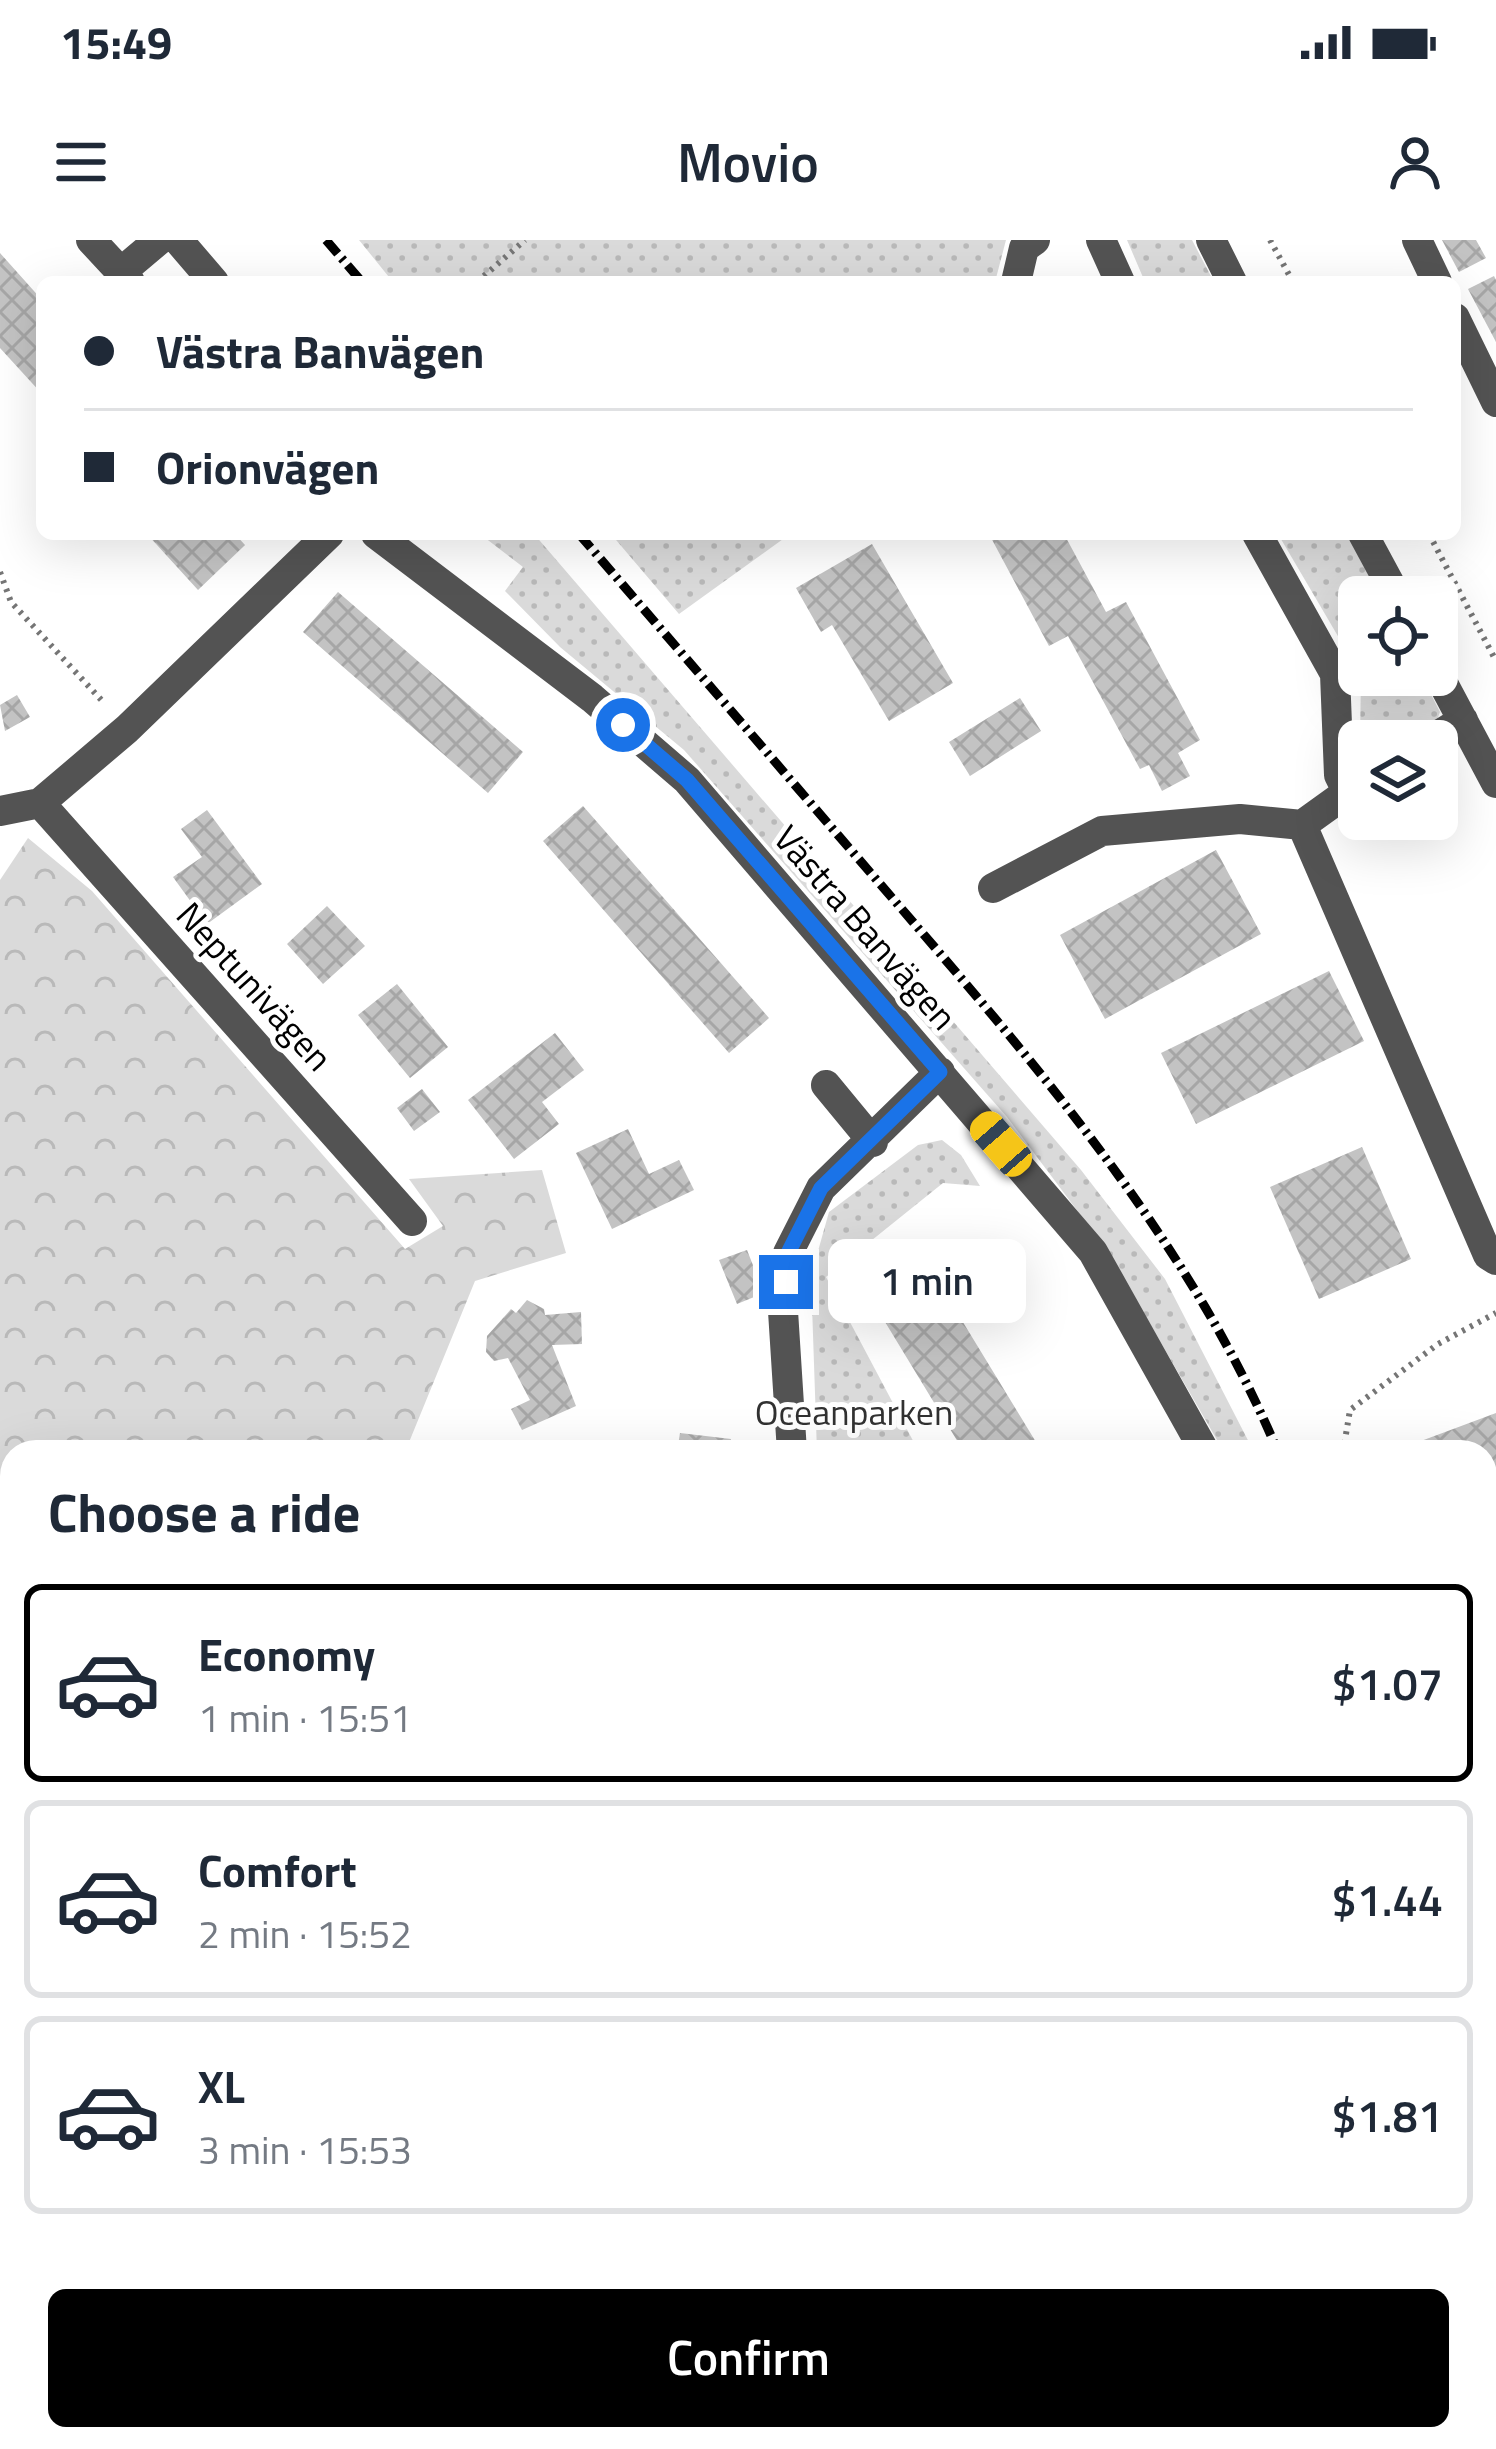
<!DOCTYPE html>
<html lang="en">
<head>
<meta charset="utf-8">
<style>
  :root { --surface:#fff; --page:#f6f6f7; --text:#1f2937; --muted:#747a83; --line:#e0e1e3; --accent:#000 }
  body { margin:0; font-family:"Titillium Web",sans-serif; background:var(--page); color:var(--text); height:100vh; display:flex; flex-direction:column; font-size:45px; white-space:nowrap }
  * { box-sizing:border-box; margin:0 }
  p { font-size:39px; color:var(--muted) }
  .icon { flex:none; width:66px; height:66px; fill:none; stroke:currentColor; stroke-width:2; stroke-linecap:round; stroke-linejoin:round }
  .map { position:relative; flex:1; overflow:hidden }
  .drawer { position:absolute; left:0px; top:1200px; width:1497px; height:1011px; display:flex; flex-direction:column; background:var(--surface); border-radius:36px 36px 0 0; box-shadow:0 12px 48px #0002 }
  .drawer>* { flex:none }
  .hud { position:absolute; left:36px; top:36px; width:1425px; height:264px; border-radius:18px; box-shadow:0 12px 48px #0002; display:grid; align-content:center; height:264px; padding:0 48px; background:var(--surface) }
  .tools { position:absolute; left:1338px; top:336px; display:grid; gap:24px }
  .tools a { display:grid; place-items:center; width:120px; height:120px; border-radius:18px; background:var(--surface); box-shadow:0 12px 48px #0002; font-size:60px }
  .end { position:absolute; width:54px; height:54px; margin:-27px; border:15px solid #1a73e8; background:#fff; box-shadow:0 0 0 6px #fff }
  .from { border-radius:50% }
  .bubble { position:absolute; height:84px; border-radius:18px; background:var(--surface); box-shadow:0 12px 48px #0002; font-size:39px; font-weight:600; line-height:84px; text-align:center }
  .car { position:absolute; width:36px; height:72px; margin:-36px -18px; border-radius:15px; box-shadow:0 0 9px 3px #0007; background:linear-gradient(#f5c518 24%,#345 0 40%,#f5c518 0 76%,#345 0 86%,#f5c518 0) }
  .hud b { display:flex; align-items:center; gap:42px; height:114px; font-size:45px }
  .hud b+b { border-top:3px solid var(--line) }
  .hud i { width:30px; height:30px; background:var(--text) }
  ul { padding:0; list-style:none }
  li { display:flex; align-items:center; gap:36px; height:198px; margin:0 24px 18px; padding:0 24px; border:6px solid var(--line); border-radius:18px }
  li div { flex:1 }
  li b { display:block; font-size:45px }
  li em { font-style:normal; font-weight:600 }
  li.on { border-color:var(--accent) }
  li>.icon { width:108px; height:108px; stroke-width:1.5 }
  h2 { padding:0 48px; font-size:54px; line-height:144px }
  .action { display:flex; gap:24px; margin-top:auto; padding:24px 48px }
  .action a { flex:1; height:138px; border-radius:18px; background:var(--accent); color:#fff; font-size:48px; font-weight:600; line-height:138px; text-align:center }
  .status { display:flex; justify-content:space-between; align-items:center; height:84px; padding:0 60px; background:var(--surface); direction:ltr }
  .status svg { height:33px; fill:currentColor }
  header { display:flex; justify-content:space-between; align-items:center; height:156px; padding:0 48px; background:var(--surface); font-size:54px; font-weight:600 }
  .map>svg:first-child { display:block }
  .green { fill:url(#green-dots) }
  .forest { fill:url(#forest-crowns) }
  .building { fill:url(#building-cross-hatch) }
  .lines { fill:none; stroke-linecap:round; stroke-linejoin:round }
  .path { stroke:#757575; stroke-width:6; stroke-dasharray:3 6; stroke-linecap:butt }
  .minor { stroke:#535353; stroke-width:30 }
  .rail { stroke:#000; stroke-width:9; stroke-dasharray:18 6 3 6; stroke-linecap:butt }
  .route { stroke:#1a73e8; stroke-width:15 }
  .labels { text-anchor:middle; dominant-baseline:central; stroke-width:10; stroke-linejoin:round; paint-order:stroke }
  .street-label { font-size:36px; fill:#000; stroke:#fff }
  .park-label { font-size:36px; fill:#313131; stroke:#fff }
</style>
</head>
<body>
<div class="status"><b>15:49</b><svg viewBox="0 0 49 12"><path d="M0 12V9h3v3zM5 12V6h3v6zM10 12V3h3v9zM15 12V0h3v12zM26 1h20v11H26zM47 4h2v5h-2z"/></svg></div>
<header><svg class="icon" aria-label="menu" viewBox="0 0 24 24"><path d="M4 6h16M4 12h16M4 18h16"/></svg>Movio<svg class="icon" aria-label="person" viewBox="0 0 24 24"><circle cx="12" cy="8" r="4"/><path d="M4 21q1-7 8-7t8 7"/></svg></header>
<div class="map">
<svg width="1496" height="2209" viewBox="0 0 1496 2209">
  <defs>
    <pattern id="green-dots" width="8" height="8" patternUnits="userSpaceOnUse" patternTransform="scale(3)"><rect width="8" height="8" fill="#dadada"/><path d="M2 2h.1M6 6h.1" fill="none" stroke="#b9b9b9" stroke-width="1.8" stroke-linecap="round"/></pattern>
    <pattern id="forest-crowns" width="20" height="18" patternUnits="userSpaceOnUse" patternTransform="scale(3)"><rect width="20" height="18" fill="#dadada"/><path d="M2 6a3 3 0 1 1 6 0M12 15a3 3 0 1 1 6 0" fill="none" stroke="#b9b9b9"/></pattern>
    <pattern id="building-cross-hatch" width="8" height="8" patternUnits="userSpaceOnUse" patternTransform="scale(3)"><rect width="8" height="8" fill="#c3c3c3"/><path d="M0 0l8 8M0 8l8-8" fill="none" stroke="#a6a6a6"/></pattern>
  </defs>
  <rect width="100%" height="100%" fill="#fff"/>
  <!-- green -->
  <path class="green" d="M359 0H1006L995 42H393Z
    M1127 0H1192L1214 42H1145Z
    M480 294H534L1081 930 1165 1039 1254 1212H1224L1109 1013 1007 877 684 510 560 407 505 351 523 327Z
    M611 294H790L679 374Z
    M1278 294H1347L1380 357H1359V432Z
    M1361 435H1421L1440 472 1429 501H1360Z
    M942 900 961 915 980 946 943 943 826 1037 919 1212H817L811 1036 829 972 918 905Z"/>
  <!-- forest -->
  <path class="forest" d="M28 598 92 651 405 1009 443 986 409 939 542 930 566 1013 475 1041 405 1212H12V1503H0V640Z"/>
  <!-- building -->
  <path class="building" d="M1442 0H1476L1486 18 1459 32Z
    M0 13 42 60V154L0 108Z
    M1494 36 1496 40V102L1468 49Z
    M147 294H235L245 305 198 350Z
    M989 294H1064L1106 372 1126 362 1200 500 1178 513 1190 536 1162 551 1149 525 1140 529 1068 396 1049 406Z
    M872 304 953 443 889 481 832 385 821 392 796 348Z
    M338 352 523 512 488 553 303 392Z
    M17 455 30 477 5 491 0 465Z
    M1020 458 1041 491 970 536 949 502Z
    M583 566 769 778 729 813 543 601Z
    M207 570 262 644 207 684 173 637 202 617 181 589Z
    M1216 610 1261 694 1105 779 1060 695Z
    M327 666 365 706 323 744 287 704Z
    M1329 731 1364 801 1196 884 1161 813Z
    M397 744 448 807 410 838 358 775Z
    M555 793 584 830 542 862 559 884 514 919 468 860Z
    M422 849 440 872 414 891 397 868Z
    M628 889 649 934 679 920 694 950 612 989 576 913Z
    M1362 907 1411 1019 1319 1059 1270 947Z
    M747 1010 764 1053 737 1064 719 1020Z
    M919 1010 1042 1212H964L862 1044Z
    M527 1060 544 1069 545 1075 581 1072 582 1104 552 1105 576 1166 522 1190 511 1169 530 1160 508 1118 494 1121 486 1112 487 1096 511 1069 516 1073Z
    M1496 1173V1248L1485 1252V1212H1425L1421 1201Z
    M680 1193 731 1199 729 1212H677Z
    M1496 1303V1385L1485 1390V1308Z
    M155 2199H227L237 2209H165Z
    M533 2199H600V2200L569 2209H535Z
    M778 2199H845L848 2209H774L771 2201Z
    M1202 2199H1268V2209H1203Z"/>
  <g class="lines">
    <!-- path -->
    <path class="path" d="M1270 0 1293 42
      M477 42 525 0
      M1429 294 1496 421
      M0 332 11 362 105 464
      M1343 1212 1350 1170 1438 1104 1496 1073
      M1485 1874 1496 1944"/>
    <!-- minor -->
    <path class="minor" d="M91 0 130 42
      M178 0 214 42
      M1101 0 1120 42
      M1211 0 1232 42
      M1417 0 1437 42
      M121 32 159 0
      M1016 42 1024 8 1035 0
      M1455 78 1496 162
      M376 294 592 458 687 540 1093 1012 1205 1212
      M1257 294 1335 434 1339 535 1347 551
      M1363 294 1397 357
      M1437 432 1496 543
      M1429 501 1463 480
      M40 563 412 981
      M0 571 40 563 127 489 329 294
      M1302 585 1488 1015 1496 1020
      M993 648 1102 591 1240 579 1302 585 1359 544
      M826 845 873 902
      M792 1212 783 1071 788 1013 821 948 940 832
      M0 1665H12
      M0 1934 12 1951
      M720 2199 724 2209
      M1409 2199 1410 2209
      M60 2209 62 2199
      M315 2209 322 2199"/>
    <!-- rail -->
    <path class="rail" d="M326 0 362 42
      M579 294C686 418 793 543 900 667 1044 834 1192 1006 1278 1212
      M1474 2199 1475 2209"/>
  </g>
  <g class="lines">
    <!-- route -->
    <path class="route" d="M623 485 687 540 940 832 821 948 788 1013 786 1042"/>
  </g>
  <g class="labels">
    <!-- street labels -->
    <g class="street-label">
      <text transform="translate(866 687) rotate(49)">Västra Banvägen</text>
      <text transform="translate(255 746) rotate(48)">Neptunivägen</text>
    </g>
    <!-- park labels -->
    <g class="park-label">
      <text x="854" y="1171">Oceanparken</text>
    </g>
  </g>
</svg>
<div class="tools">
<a><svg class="icon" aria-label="locate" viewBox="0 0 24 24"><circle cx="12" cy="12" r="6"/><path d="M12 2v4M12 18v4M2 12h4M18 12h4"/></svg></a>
<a><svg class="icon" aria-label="layers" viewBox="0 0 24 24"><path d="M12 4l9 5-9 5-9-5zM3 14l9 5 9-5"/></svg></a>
</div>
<i class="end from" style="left:623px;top:485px"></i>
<i class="end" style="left:786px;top:1042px"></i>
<div class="bubble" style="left:828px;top:999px;width:198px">1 min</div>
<i class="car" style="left:1001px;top:904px;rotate:319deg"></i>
<div class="hud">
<b><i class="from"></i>Västra Banvägen</b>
<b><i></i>Orionvägen</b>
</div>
<section class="drawer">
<h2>Choose a ride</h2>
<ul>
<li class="on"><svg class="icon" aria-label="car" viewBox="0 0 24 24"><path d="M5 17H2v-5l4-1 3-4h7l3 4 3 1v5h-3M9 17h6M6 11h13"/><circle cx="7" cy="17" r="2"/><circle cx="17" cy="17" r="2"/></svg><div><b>Economy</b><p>1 min · 15:51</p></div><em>$1.07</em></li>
<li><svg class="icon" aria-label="car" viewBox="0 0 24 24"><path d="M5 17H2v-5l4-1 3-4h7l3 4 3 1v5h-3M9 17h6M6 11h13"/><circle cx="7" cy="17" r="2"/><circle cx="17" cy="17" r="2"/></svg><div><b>Comfort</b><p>2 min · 15:52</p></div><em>$1.44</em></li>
<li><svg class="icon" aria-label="car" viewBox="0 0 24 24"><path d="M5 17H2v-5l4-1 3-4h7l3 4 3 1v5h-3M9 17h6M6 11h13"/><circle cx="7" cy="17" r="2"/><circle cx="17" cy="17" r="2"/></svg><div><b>XL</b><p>3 min · 15:53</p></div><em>$1.81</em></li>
</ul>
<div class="action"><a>Confirm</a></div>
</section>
</div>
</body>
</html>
